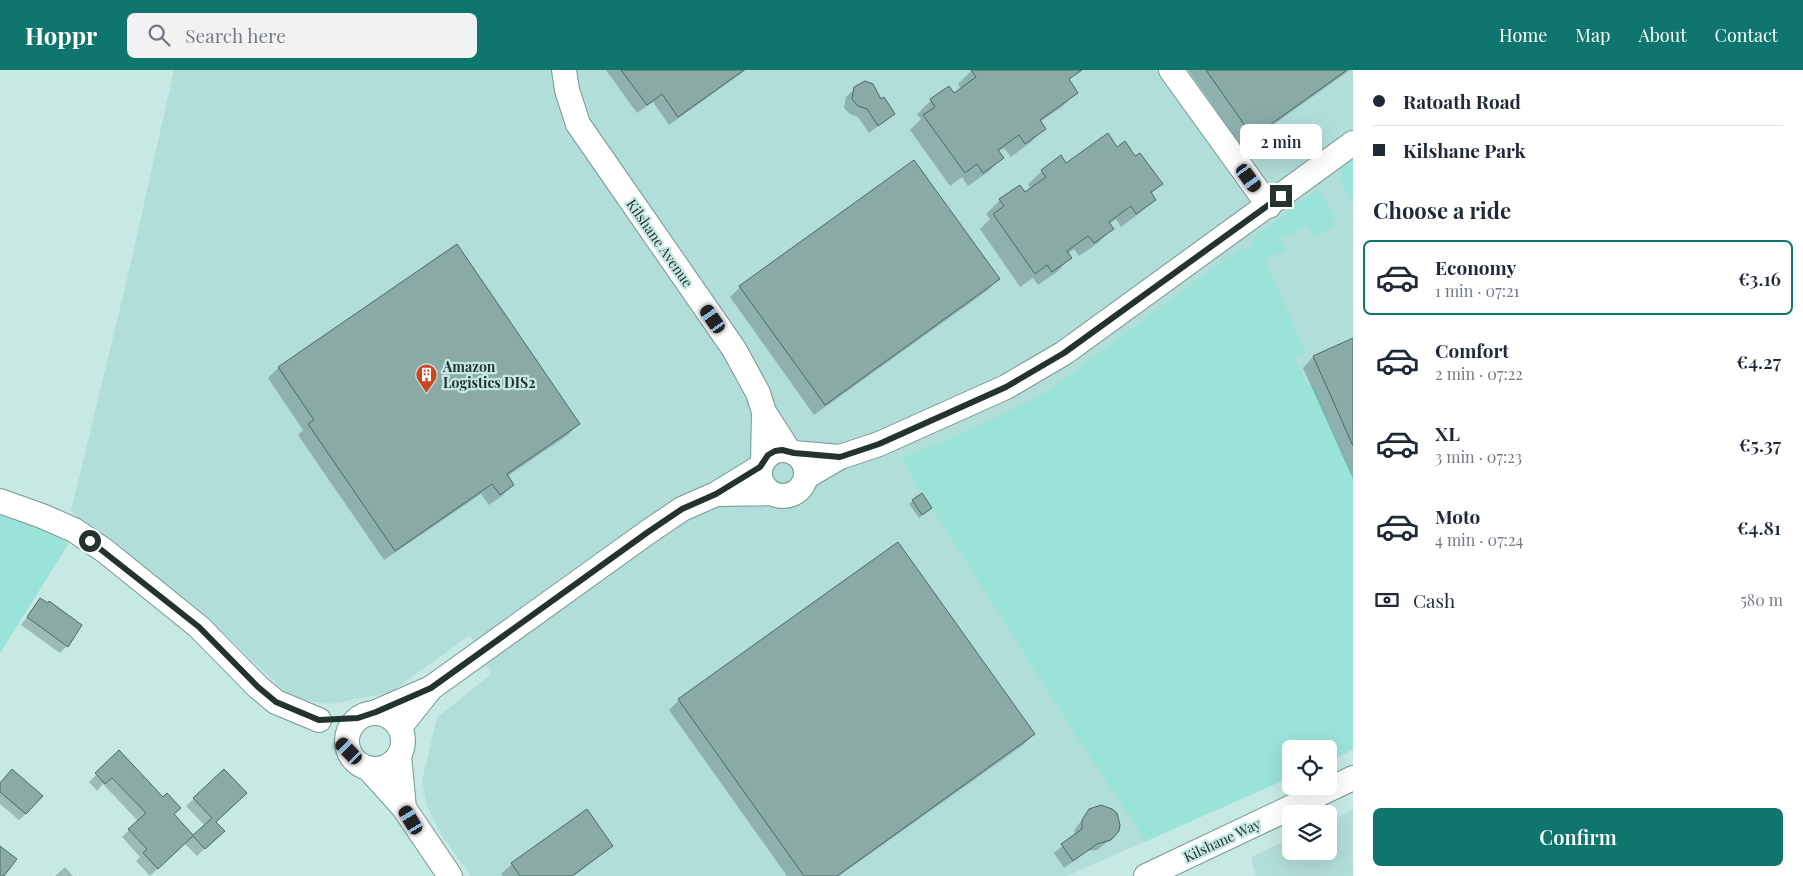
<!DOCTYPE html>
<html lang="en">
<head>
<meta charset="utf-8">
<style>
  :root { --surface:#fff; --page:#f2f2f3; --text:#1f2937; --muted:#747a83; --line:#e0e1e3; --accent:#0f766e }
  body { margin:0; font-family:"Playfair Display",serif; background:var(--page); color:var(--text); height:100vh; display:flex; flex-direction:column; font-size:19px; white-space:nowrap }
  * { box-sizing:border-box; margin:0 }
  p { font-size:16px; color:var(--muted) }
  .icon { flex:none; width:28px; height:28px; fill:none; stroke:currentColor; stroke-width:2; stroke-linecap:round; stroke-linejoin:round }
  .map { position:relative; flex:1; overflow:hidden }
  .panel { display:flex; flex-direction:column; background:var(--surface); width:450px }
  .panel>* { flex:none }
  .hud { display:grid; align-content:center; height:110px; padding:0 20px; background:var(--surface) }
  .tools { position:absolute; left:1282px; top:670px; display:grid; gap:10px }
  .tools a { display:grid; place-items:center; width:55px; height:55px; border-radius:8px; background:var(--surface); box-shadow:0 5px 20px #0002; font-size:25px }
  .end { position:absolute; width:22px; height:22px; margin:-11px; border:6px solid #243230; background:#fff; box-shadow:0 0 0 2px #fff }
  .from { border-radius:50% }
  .bubble { position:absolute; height:35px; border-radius:8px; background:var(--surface); box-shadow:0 5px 20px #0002; font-size:16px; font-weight:600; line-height:35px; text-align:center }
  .car { position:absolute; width:15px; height:30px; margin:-15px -8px; border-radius:6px; box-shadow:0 0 4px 1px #0007; background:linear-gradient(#222 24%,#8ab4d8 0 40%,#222 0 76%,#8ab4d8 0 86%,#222 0) }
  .hud b { display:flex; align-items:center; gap:18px; height:48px; font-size:19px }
  .hud b+b { border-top:1px solid var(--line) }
  .hud i { width:12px; height:12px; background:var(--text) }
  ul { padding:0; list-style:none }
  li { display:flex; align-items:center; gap:15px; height:75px; margin:0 10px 8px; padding:0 10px; border:2px solid transparent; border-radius:8px }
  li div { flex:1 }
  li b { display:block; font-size:19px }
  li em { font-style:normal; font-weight:600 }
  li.selected { border-color:var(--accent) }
  li>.icon { width:45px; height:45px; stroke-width:1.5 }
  h2 { padding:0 20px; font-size:22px; line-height:60px }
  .pay { display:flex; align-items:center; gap:12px; height:55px; padding:0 20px; font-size:19px }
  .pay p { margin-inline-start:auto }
  .primary-button { display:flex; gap:10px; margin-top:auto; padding:10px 20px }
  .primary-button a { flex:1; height:58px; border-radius:8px; background:var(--accent); color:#fff; font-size:20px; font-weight:600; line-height:58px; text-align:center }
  header { display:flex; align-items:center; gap:30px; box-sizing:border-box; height:70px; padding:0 25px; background:var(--accent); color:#fff }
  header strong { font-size:24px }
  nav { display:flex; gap:28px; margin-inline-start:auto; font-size:18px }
  .search { width:350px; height:45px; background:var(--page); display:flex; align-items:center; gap:12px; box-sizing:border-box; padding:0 18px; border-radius:8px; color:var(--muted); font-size:19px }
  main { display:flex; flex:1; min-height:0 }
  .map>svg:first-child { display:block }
  .built { fill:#b2ded9 }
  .green { fill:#9ae3d9 }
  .shadow { fill:#0003 }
  .building { fill:#89aaa5; stroke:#4b6a66 }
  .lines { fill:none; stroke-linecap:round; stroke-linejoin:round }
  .minor-casing { stroke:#769792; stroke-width:26 }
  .minor { stroke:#fff; stroke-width:24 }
  .route { stroke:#243230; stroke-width:6 }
  .labels { text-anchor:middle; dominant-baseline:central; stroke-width:4.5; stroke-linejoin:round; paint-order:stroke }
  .street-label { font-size:14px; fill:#243230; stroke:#c6e9e4 }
  .poi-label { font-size:14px; font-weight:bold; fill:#243230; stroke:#c6e9e4; text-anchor:start }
</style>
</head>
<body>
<header>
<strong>Hoppr</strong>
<div class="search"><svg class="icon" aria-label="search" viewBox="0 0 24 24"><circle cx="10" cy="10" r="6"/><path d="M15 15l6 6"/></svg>Search here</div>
<nav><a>Home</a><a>Map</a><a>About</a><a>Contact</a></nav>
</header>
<main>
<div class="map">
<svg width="1353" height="806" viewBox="0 0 1353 806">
  <rect width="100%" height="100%" fill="#c6e9e4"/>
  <!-- built -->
  <path class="built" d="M174 0H1353V680L1329 691V679H1291V707L1067 806H471L443 768 427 736 422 711 437 648 491 604 470 565 391 622 330 634 301 630 285 621 204 545 113 476 71 441 129 201Z
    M1353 740V806H1256L1251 787 1291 768V781H1329V751Z"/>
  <!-- green -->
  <path class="green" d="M1353 87V135L1341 111 1340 96Z
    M1317 119 1336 145 1333 157 1313 167 1308 156 1280 169 1285 180 1265 190 1306 282 1294 289 1308 315 1315 317 1353 405V678L1329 690V679H1291V707L1146 771 1082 675 901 389 988 352 1044 324 1241 178 1243 181 1253 175 1250 171Z
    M0 445 18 449 69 473 0 583Z"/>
  <!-- shadow -->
  <path class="shadow" d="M606 0H746L669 55 653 32 637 43Z
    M972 0H1071L1074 4 1068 10 1076 22 1063 36 1040 52 1044 58 1031 72 1011 87 1004 78 998 82 1002 88 988 102 968 116 962 107 950 116 910 60 921 49 917 44 931 30 954 25 961 19 958 14Z
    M1188 0H1350L1242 77Z
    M861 13 872 15 880 31 894 44 869 63 858 47 850 44 844 38 846 27Z
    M1117 78 1135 88 1161 114 1151 124 1154 129 1140 143 1121 157 1116 149 1109 154 1112 159 1098 173 1079 186 1074 179 1067 184 1070 188 1057 202 1038 215 1033 208 1020 217 980 159 990 149 986 144 1000 130 1024 123 1031 119 1028 114 1042 101Z
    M456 176 578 354 568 365 506 407 512 415 502 426 489 435 481 424 384 490 298 365 303 360 268 308 278 298Z
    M998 209 988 220 814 345 730 227 740 217Z
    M1353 269V409L1303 298 1313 287Z
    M921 425 931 438 919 448 909 434Z
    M40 529 67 576 60 583 21 555Z
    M679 630 1034 664 1023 675 839 806H787L669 640Z
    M119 682 193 766 205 756 186 736 224 701 215 752 223 761 197 786 184 773 150 806 136 791 140 787 122 767 138 751 103 714 97 721 89 712Z
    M0 713 26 744 19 750 0 734Z
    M1090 740 1115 766 1097 780 1088 781 1064 798 1054 783 1074 766 1075 759Z
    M612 776 574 806H503L501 804 512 794Z
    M65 797 73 806H55Z"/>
  <!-- building -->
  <path class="building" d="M621 0H744L678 47 662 24 647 35Z
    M971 0H1082L1069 9 1078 23 1040 50 1046 59 1025 74 1019 65 998 80 1004 88 983 103 977 94 965 103 923 45 935 37 930 29 949 16 954 23 976 7Z
    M1206 0H1347L1253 67Z
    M865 11 873 14 881 29 884 27 895 44 878 56 867 39 858 36 852 29 854 17Z
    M1108 63 1117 77 1125 71 1135 86 1140 83 1163 114 1151 122 1156 130 1136 144 1131 136 1109 152 1114 159 1094 173 1088 166 1067 181 1072 188 1052 202 1047 195 1035 204 993 144 1004 136 999 129 1020 115 1025 122 1046 107 1041 100 1061 85 1066 93Z
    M914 90 1000 209 825 335 739 216Z
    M457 174 580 354 507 404 514 415 500 425 492 414 395 481 308 354 314 350 278 297Z
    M1353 268V376L1313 286Z
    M922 423 932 438 922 445 912 430Z
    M898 472 1035 664 837 806H804L678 629Z
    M40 528 48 533 49 531 82 555 68 577 27 547Z
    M119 680 163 727 167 723 181 738 174 744 193 765 212 748 193 728 224 699 247 723 216 752 225 761 205 779 193 766 158 799 143 783 147 779 128 759 146 743 112 708 105 714 95 703Z
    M12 699 43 726 26 744 0 722V713Z
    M1101 735 1112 739 1117 743 1120 755 1119 761 1111 770 1097 774 1073 791 1061 774 1082 759V750L1089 739Z
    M587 739 613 776 572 806H520L511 793Z
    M0 776 17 789 4 806H0Z"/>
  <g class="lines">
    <defs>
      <path id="minor" d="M564 0 567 20 578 54 734 279 758 323 764 342
        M1171 0 1269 136
        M760 403a23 23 0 1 1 46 0a23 23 0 1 1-46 0Z
        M794 383 840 387 806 407
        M840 387 879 374 1006 317 1064 283 1353 73
        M763 391 764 342 789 381
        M760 397 716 424 771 423
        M0 431 42 446 74 460 105 481 199 557 258 617 276 632 319 650
        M431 618 648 462 682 439 716 424
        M376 642 431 618 400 657
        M347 671a28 28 0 1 1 56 0a28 28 0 1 1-56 0Z
        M368 698 404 738 399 685
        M404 738 450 806
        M1146 806 1353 708"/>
    </defs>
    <!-- minor casing -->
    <use href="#minor" class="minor-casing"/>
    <!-- minor -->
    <use href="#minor" class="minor"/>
  </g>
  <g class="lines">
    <!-- route -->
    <path class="route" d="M90 471 199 557 258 617 276 632 319 650 358 648 376 642 431 618 648 462 682 439 716 424 760 397 768 385 775 381 782 380 794 383 840 387 879 374 1006 317 1064 283 1281 126"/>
  </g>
  <!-- icons -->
  <defs>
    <symbol id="building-pin" viewBox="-11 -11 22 30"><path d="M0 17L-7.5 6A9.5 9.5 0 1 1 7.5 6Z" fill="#ce4520" stroke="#c6e9e4"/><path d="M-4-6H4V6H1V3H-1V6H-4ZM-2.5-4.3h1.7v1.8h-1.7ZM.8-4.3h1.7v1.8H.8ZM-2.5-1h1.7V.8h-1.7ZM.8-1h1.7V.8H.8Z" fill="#fff"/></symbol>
  </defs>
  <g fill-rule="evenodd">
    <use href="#building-pin" x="414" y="292" width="25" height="34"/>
  </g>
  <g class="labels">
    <!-- street labels -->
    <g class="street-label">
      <text transform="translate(660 173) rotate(55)">Kilshane Avenue</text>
      <text transform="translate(1222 770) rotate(-25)">Kilshane Way</text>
    </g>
    <!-- poi labels -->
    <g class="poi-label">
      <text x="443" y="296">Amazon<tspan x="443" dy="16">Logistics DIS2</tspan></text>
    </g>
  </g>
</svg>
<div class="tools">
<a><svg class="icon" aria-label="locate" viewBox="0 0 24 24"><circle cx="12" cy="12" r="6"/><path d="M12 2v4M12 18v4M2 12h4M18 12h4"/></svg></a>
<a><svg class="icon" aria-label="layers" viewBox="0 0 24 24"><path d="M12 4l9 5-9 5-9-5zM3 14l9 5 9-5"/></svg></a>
</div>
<i class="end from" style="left:90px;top:471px"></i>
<i class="end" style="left:1281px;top:126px"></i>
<div class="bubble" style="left:1240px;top:54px;width:82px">2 min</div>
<i class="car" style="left:1249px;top:108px;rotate:144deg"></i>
<i class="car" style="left:713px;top:249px;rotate:325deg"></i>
<i class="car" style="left:349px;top:681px;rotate:316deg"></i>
<i class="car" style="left:411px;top:750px;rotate:329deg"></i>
</div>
<section class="panel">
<div class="hud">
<b><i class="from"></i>Ratoath Road</b>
<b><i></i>Kilshane Park</b>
</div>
<h2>Choose a ride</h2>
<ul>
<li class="selected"><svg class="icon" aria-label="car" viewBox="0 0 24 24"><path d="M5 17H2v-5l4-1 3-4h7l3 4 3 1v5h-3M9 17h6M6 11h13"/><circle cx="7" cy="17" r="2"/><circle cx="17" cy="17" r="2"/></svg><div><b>Economy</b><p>1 min · 07:21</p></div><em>€3.16</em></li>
<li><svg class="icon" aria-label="car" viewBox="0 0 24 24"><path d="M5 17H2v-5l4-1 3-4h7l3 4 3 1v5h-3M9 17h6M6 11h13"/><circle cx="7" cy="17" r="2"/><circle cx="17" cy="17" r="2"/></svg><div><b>Comfort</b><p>2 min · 07:22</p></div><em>€4.27</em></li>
<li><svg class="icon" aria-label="car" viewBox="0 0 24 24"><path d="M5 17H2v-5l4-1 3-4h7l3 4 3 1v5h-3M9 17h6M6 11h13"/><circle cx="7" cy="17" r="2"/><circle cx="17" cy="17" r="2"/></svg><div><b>XL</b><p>3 min · 07:23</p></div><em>€5.37</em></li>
<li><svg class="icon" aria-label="car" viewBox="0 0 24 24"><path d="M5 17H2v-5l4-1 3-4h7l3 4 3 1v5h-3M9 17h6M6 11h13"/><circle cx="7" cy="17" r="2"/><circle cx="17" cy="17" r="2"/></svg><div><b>Moto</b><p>4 min · 07:24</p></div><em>€4.81</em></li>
</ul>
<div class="pay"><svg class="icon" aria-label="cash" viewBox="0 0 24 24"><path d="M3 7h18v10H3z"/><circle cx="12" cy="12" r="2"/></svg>Cash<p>580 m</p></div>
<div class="primary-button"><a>Confirm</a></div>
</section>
</main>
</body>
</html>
